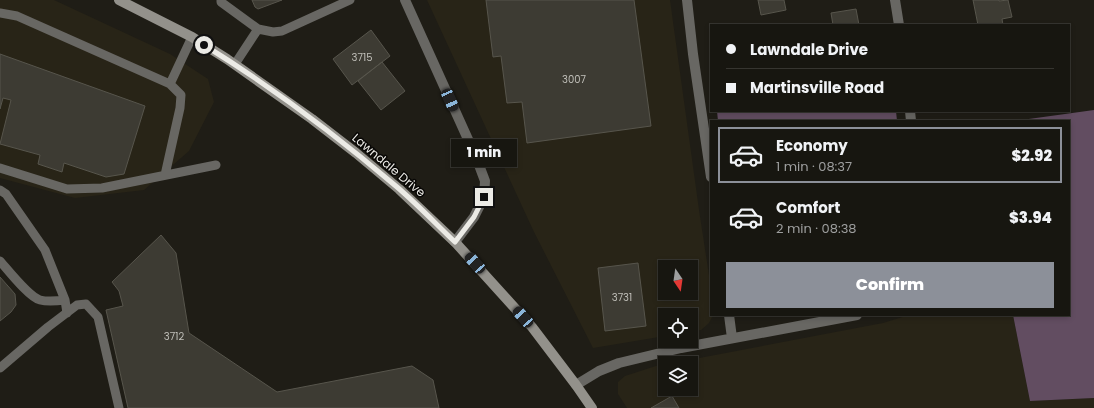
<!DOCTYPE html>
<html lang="en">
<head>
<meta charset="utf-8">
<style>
  :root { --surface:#171610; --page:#24231e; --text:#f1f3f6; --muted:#9e9f9f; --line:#363530; --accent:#8c9099 }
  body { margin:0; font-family:Poppins,sans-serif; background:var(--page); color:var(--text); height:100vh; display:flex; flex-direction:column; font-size:15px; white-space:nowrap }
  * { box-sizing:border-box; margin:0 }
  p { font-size:13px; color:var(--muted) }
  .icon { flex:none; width:22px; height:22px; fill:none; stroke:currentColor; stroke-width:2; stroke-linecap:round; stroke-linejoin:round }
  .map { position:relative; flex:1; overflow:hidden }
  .details { position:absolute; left:710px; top:120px; width:360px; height:196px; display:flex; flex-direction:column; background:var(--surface); border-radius:0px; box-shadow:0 2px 6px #0003,0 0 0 1px var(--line) }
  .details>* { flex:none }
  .guide { position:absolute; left:710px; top:24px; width:360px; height:88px; border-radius:0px; box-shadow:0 2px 6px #0003,0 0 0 1px var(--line); display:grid; align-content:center; height:88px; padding:0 16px; background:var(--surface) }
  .needle { width:26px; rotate:167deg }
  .controls { position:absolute; left:658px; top:260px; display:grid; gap:8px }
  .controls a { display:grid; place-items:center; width:40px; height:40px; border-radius:0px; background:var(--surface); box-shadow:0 2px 6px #0003,0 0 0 1px var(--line); font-size:20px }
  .end { position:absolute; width:18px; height:18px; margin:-9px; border:5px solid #ecebe6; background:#111; box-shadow:0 0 0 2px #111 }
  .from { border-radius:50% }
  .bubble { position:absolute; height:28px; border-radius:0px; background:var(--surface); box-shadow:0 2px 6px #0003,0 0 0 1px var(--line); font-size:13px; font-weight:800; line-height:28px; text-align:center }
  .car { position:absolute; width:12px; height:24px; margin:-12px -6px; border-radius:5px; box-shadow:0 0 3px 1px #0007; background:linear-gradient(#222 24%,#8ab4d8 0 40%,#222 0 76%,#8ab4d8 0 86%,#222 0) }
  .guide b { display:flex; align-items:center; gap:14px; height:38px; font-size:15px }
  .guide b+b { border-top:1px solid var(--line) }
  .guide i { width:10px; height:10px; background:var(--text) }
  ul { padding:7px 0 0; list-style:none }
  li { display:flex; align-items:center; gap:12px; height:56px; margin:0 8px 6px; padding:0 8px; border:2px solid transparent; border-radius:0px }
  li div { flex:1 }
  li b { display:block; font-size:15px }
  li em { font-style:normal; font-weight:800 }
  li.active { border-color:var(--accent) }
  li>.icon { width:36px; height:36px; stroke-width:1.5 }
  .cta { display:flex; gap:8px; margin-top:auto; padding:8px 16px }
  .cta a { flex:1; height:46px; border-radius:0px; background:var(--accent); color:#fff; font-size:16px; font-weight:800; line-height:46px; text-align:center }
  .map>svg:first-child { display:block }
  .built { fill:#282417; fill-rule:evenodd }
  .forest { fill:#624d61 }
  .building { fill:#3d3b33; stroke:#57554c }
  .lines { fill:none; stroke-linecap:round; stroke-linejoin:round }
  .service { stroke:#686763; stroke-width:9 }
  .minor { stroke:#686763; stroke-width:10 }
  .secondary { stroke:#93918b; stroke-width:10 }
  .route { stroke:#ecebe6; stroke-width:5 }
  .labels { text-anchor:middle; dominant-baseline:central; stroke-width:3; stroke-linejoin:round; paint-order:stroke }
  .number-label { font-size:10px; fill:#c0bfb9 }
  .street-label { font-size:12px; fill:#ecebe6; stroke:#080705 }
</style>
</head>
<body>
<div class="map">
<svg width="1094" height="408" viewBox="0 0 1094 408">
  <rect width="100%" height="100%" fill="#1f1d16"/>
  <!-- built -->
  <path class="built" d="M0 0H54L170 54 208 79 214 102 189 151 144 190 75 198 0 178Z
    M427 0H670L699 210 711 288V315H713L709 323 701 330 691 332V315H665V336L593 348 534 232ZM665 267H691V293H665Z
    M909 315H1013L1030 401 1094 398V408H627L618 394V382L625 376 656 366 665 364V389H691V363H673L883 323Z"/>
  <!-- forest -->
  <path class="forest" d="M1094 110V398L1030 401 1013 315H1069V121H1014Z
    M717 111H896L897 121H718Z"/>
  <!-- building -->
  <path class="building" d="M252 0H282L258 9 255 7Z
    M486 0H634L651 126 527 143 522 102 507 103 501 56 493 57Z
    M758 0H784L786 10 761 15Z
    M973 0H999V1L1008 0 1012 17 1002 19 1003 25H978Z
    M856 9 859 25H833L831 13Z
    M371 30 390 56 352 85 333 59Z
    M0 54 145 106 124 174 106 177 64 163 62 172 38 164 40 155 0 144 11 100 3 98 0 109Z
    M382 62 405 91 381 110 358 81Z
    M161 235 176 253 189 333 277 392 412 366 433 380 439 408H128L106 310 123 306 119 291 112 282Z
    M638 263 646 326 605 331 598 268Z
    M0 277 15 294 16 305 11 312 0 321Z
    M672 396 679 408H651Z"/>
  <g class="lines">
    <!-- service -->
    <path class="service" d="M221 0V2L258 29 273 32 282 31 350 0
      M0 13 17 16 170 84 181 95 180 108 165 175
      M235 64 258 29
      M170 84 192 37
      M0 168 67 189 102 188 216 165
      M0 190 6 194 45 250 65 300 67 313
      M0 261C8 270 29 297 40 300 48 302 57 301 65 300
      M0 368 48 327 77 305 86 304 98 317 119 408"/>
    <!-- minor -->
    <path class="minor" d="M405 0 476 157 485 181 484 197 474 217 455 242
      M687 0 693 54 711 177
      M895 0 899 25
      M910 111 911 121
      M729 315 732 338
      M576 385 599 371 619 363 681 348 857 315"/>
    <!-- secondary -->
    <path class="secondary" d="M119 0 192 37 227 59 312 119 356 153 399 189 455 242 532 327 576 385 592 408"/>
  </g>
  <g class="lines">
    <!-- route -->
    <path class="route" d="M204 45C272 87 336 135 397 187 418 205 436 224 455 242L474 217 484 197"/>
  </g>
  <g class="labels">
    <!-- number labels -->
    <g class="number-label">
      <text x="362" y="57">3715</text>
      <text x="574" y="79">3007</text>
      <text x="622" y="297">3731</text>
      <text x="174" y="336">3712</text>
    </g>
    <!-- street labels -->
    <g class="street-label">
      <text transform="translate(389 165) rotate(40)">Lawndale Drive</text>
    </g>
  </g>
</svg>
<div class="controls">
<a><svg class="needle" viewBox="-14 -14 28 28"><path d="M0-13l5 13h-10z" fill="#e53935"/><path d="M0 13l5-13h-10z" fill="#9e9f9f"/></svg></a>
<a><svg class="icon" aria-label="locate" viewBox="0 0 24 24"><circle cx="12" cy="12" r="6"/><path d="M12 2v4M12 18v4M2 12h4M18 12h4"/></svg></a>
<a><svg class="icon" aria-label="layers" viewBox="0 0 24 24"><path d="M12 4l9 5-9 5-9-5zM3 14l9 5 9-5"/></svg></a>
</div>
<i class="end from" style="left:204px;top:45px"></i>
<i class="end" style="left:484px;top:197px"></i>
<div class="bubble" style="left:451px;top:139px;width:66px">1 min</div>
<i class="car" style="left:450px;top:100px;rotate:156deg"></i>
<i class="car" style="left:475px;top:263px;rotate:318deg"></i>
<i class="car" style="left:523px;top:317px;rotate:318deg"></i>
<div class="guide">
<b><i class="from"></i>Lawndale Drive</b>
<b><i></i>Martinsville Road</b>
</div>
<section class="details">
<ul>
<li class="active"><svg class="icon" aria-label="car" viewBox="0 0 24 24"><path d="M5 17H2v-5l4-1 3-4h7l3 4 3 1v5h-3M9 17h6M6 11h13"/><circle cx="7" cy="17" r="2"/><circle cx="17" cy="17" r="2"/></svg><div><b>Economy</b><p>1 min · 08:37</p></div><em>$2.92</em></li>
<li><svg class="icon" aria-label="car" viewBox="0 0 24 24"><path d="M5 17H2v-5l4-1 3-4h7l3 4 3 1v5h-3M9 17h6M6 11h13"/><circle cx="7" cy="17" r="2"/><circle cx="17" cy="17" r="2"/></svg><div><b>Comfort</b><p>2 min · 08:38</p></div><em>$3.94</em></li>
</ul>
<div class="cta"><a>Confirm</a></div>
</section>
</div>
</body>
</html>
